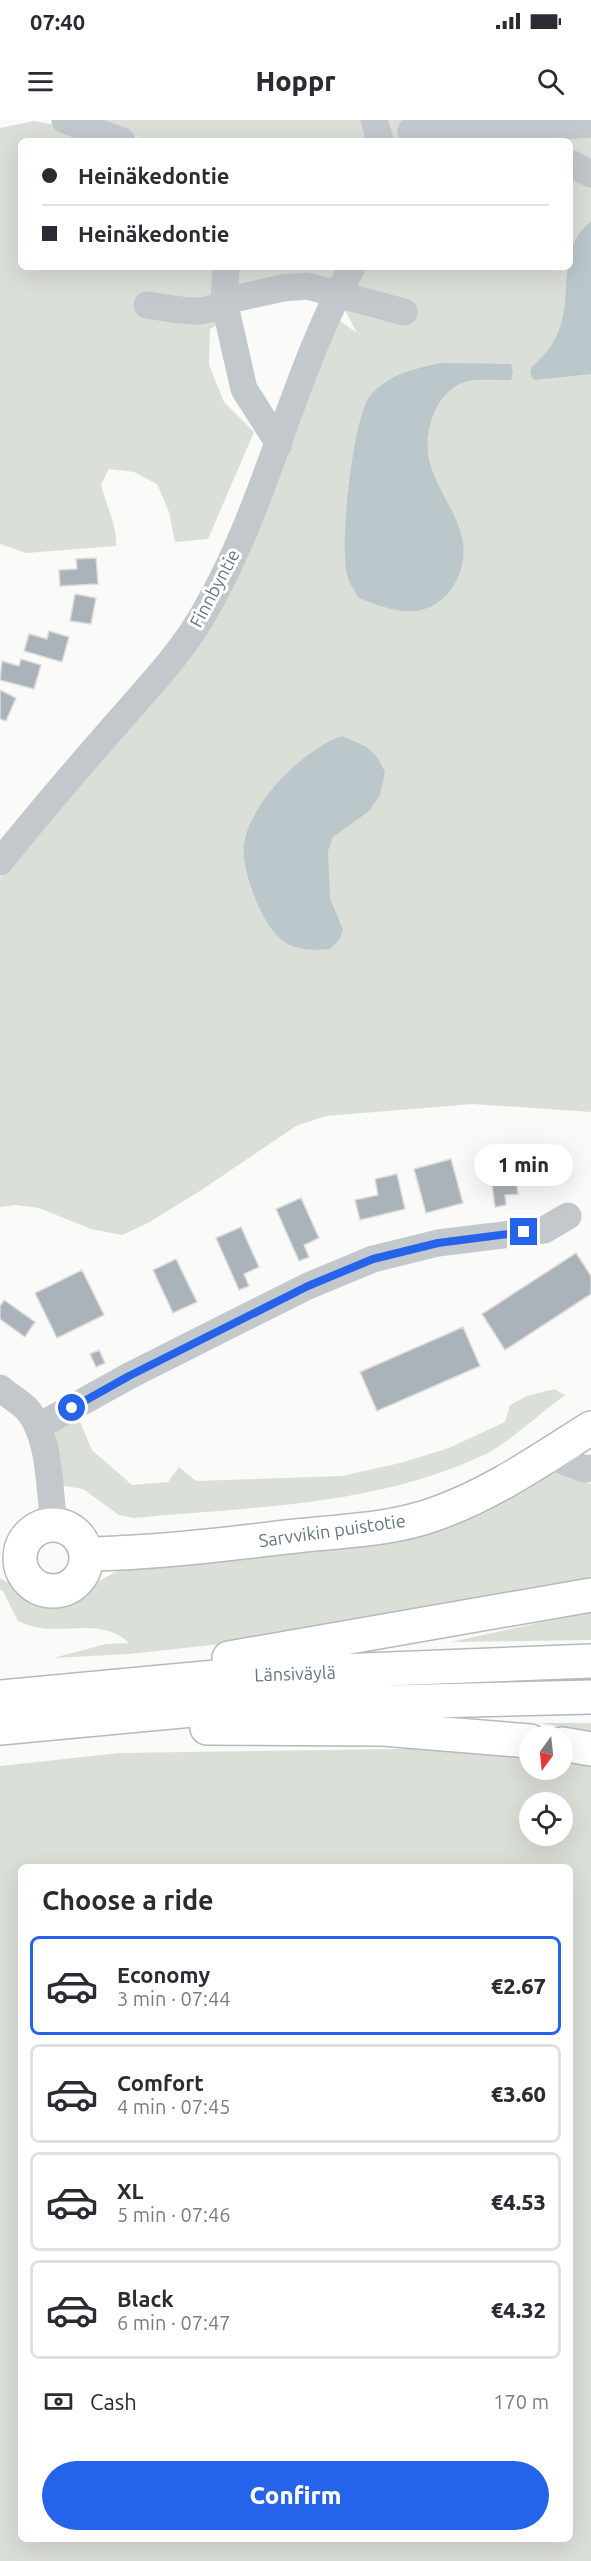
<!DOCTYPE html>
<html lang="en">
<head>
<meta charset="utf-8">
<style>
  :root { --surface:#fff; --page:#f7f7f7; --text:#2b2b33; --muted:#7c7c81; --line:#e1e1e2; --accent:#2563eb }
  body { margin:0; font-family:Ubuntu,sans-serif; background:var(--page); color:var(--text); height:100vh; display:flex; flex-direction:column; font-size:22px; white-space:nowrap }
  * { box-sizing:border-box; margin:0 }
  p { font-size:20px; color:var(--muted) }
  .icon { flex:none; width:33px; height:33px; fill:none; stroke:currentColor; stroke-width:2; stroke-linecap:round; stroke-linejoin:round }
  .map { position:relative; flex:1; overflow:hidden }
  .sheet { position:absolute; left:18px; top:1744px; width:555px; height:678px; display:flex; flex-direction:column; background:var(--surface); border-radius:9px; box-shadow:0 6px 24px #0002 }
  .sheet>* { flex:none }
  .hud { position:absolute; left:18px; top:18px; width:555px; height:132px; border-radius:9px; box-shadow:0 6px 24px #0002; display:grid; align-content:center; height:132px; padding:0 24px; background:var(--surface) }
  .needle { width:39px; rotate:195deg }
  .fabs { position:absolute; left:519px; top:1606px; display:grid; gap:12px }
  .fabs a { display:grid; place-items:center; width:54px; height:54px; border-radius:50%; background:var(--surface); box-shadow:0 6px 24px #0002; font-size:30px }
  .end { position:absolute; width:27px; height:27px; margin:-14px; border:8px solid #2563eb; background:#fff; box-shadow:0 0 0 3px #fff }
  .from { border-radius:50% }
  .bubble { position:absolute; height:42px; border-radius:21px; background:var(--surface); box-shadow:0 6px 24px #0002; font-size:20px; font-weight:800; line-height:42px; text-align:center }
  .hud b { display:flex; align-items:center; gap:21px; height:57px; font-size:22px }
  .hud b+b { border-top:2px solid var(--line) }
  .hud i { width:15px; height:15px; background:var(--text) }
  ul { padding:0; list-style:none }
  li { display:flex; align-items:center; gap:18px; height:99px; margin:0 12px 9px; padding:0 12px; border:3px solid var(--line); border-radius:9px }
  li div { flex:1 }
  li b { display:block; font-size:22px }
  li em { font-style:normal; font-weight:800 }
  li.selected { border-color:var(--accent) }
  li>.icon { width:54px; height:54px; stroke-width:1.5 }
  h2 { padding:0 24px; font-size:27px; line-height:72px }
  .pay { display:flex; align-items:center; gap:15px; height:66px; padding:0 24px; font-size:22px }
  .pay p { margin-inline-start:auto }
  .action { display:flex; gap:12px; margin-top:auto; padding:12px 24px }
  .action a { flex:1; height:69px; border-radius:36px; background:var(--accent); color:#fff; font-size:24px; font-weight:800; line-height:69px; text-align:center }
  .status { display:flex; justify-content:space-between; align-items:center; height:42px; padding:0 30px; background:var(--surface); direction:ltr }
  .status svg { height:16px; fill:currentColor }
  header { display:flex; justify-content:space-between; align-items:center; height:78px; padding:0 24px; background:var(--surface); font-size:27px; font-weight:800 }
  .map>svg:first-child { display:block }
  .green { fill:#dadfd7; fill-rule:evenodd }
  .water { fill:#bbc7cb }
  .building { fill:#aab3b9; stroke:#dcdcda; stroke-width:1.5 }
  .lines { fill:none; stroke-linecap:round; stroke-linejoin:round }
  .major-casing { stroke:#b5babe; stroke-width:36 }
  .highway-casing { stroke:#b4b9bd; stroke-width:36 }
  .minor { stroke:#c3c8cc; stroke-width:27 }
  .major { stroke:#fff; stroke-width:33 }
  .highway { stroke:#fff; stroke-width:33 }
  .route { stroke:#2563eb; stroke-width:8 }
  .labels { text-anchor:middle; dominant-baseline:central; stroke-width:6; stroke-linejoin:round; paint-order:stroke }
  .street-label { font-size:18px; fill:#657683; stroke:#fff }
</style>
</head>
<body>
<div class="status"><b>07:40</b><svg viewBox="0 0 49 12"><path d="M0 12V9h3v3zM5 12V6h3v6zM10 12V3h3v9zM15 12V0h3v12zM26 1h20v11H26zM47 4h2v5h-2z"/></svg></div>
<header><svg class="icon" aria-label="menu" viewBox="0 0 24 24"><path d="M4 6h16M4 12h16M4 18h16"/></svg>Hoppr<svg class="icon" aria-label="search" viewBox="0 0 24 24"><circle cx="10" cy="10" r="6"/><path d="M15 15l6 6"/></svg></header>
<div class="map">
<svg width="591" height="2441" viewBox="0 0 591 2441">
  <rect width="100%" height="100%" fill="#fafaf8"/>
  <!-- green -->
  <path class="green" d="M89 0H591V992L473 984 326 996 296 1006 203 1069 148 1103 122 1115 91 1109 39 1088 15 1085 0 1087V758L48 699 180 549 336 198 357 213 337 175 264 176 210 209 209 245 224 282 254 312 208 419 175 422 169 392 157 364 134 352 109 349 101 364C106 386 117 404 116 426L26 433 0 424V8L34 1 63 6 98 21H21V147H570V21H147Z
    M554 1269 565 1275C543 1291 510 1321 488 1333 378 1386 253 1387 134 1398L119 1395 83 1369 59 1365 53 1319 56 1311 78 1297 92 1330 132 1365 168 1362 179 1347 196 1361 342 1356 400 1343 449 1328 505 1302 510 1285 527 1276Z
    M547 1351 567 1354 591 1364V1463L278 1518 129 1534 53 1538 106 1524 129 1523C104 1499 72 1512 41 1508 33 1507 25 1504 18 1501L3 1471 0 1470V1458L38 1481 49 1484 71 1483 95 1463 127 1446 196 1438Z
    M591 1491V1520L451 1522Z
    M541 1603H591V1613Z
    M465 1628 529 1637 530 1650H562L563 1641 591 1645V2441H0V1646L119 1633ZM530 1683H562V1716H530ZM21 1748H570V2420H21Z"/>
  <!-- water -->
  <path class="water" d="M591 101V254L534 260 530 253 532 247C591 198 544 140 591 101Z
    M440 243 511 244 513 251 511 260C499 261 475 258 465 262 433 272 421 318 431 347 439 372 459 396 463 423 467 451 450 483 421 490 401 495 377 485 359 478 355 471 350 465 348 458 338 431 353 297 370 276 388 254 415 249 440 243Z
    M342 616 367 627 377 637 385 652 380 675 369 691 333 717 328 731 330 778 343 810 339 820 330 829C317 830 303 831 290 825 264 814 241 751 244 725 249 683 304 629 342 616Z"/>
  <!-- building -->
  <path class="building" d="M96 438 98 464 60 466 59 450 77 449 76 439Z
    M75 474 96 478 91 504 70 501Z
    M49 511 69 517 62 542 24 531 29 514 47 519Z
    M21 539 41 545 34 569 0 560 2 541 19 546Z
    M0 570 16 578 6 601 0 599Z
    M451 1039 463 1083 426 1093 414 1049Z
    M513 1039 518 1074 505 1075 506 1085 495 1087 489 1042Z
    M397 1054 405 1089 360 1100 355 1080 378 1075 375 1059Z
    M301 1078 319 1118 304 1125 309 1137 299 1141 276 1089Z
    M241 1107 259 1147 244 1154 249 1166 239 1170 216 1118Z
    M576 1133 591 1156V1174L505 1230 482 1194Z
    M176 1139 197 1182 173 1193 153 1150Z
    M82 1150 104 1195 57 1218 35 1173Z
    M4 1180 35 1202 25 1217 0 1199V1186Z
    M463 1207 480 1246 377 1291 360 1252Z
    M99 1230 105 1243 96 1247 90 1234Z"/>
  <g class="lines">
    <defs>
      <path id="major" d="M20 1438a33 33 0 1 1 66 0a33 33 0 1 1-66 0Z
        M86 1434C156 1433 226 1424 296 1416 342 1411 391 1410 435 1394 492 1374 540 1340 591 1308"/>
      <path id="highway" d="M229 1538 591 1475
        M0 1577 237 1555 591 1541
        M0 1608 235 1586 591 1577
        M207 1608 383 1609 530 1621
        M562 1624 591 1629"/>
    </defs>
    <!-- major casing -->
    <use href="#major" class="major-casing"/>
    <!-- highway casing -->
    <use href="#highway" class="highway-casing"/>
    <!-- minor -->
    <path class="minor" d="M65 0 122 21
      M374 0 380 21
      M411 11 447 13 591 4
      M570 43 591 54
      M147 185C170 188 207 199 224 181L226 147
      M279 324 244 269 224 181 283 168 307 166 404 192
      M0 742C40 691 83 642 126 593 154 561 183 530 204 493 267 385 291 257 352 147
      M0 1268C8 1275 18 1281 26 1288 51 1315 49 1370 54 1405
      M39 1306 129 1256 236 1202 308 1166 373 1139 438 1123 544 1110 568 1096
      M550 1336 585 1349 591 1348"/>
    <!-- major -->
    <use href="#major" class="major"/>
    <!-- highway -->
    <use href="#highway" class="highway"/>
  </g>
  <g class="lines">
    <!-- route -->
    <path class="route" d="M72 1288 129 1256 308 1166 373 1139 438 1123 524 1112"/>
  </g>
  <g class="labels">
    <!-- street labels -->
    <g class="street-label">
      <text transform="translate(214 468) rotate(-62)">Finnbyntie</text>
      <text transform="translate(332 1410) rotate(-8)">Sarvvikin puistotie</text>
      <text transform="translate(295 1553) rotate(-2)">Länsiväylä</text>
    </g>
  </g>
</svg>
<div class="fabs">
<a><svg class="needle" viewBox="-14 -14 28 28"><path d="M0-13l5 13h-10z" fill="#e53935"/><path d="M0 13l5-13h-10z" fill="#7c7c81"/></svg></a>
<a><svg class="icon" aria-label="locate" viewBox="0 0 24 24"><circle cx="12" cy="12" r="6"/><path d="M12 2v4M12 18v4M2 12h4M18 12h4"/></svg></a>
</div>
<i class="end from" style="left:72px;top:1288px"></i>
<i class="end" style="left:524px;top:1112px"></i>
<div class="bubble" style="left:474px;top:1024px;width:99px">1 min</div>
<div class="hud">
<b><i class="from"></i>Heinäkedontie</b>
<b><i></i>Heinäkedontie</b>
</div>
<section class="sheet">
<h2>Choose a ride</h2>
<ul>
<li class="selected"><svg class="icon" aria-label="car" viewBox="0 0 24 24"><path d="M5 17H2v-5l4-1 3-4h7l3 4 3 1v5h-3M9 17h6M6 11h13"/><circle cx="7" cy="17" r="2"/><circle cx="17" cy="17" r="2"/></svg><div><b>Economy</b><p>3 min · 07:44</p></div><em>€2.67</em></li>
<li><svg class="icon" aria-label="car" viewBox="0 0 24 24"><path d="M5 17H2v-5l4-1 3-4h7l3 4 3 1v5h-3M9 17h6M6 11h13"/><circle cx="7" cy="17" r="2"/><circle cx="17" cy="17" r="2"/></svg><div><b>Comfort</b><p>4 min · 07:45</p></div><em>€3.60</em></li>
<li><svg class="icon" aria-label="car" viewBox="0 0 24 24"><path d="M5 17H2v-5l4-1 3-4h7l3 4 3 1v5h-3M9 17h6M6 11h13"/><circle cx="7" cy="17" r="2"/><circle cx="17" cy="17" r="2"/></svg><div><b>XL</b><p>5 min · 07:46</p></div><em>€4.53</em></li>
<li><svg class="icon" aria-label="car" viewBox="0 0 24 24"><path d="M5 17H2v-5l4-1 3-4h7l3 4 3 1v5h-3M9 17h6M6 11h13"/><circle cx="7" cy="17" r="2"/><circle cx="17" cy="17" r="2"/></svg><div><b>Black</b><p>6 min · 07:47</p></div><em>€4.32</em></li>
</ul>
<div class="pay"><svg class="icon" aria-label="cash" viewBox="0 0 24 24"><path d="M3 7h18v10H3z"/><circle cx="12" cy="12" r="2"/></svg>Cash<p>170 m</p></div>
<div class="action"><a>Confirm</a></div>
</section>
</div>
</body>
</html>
